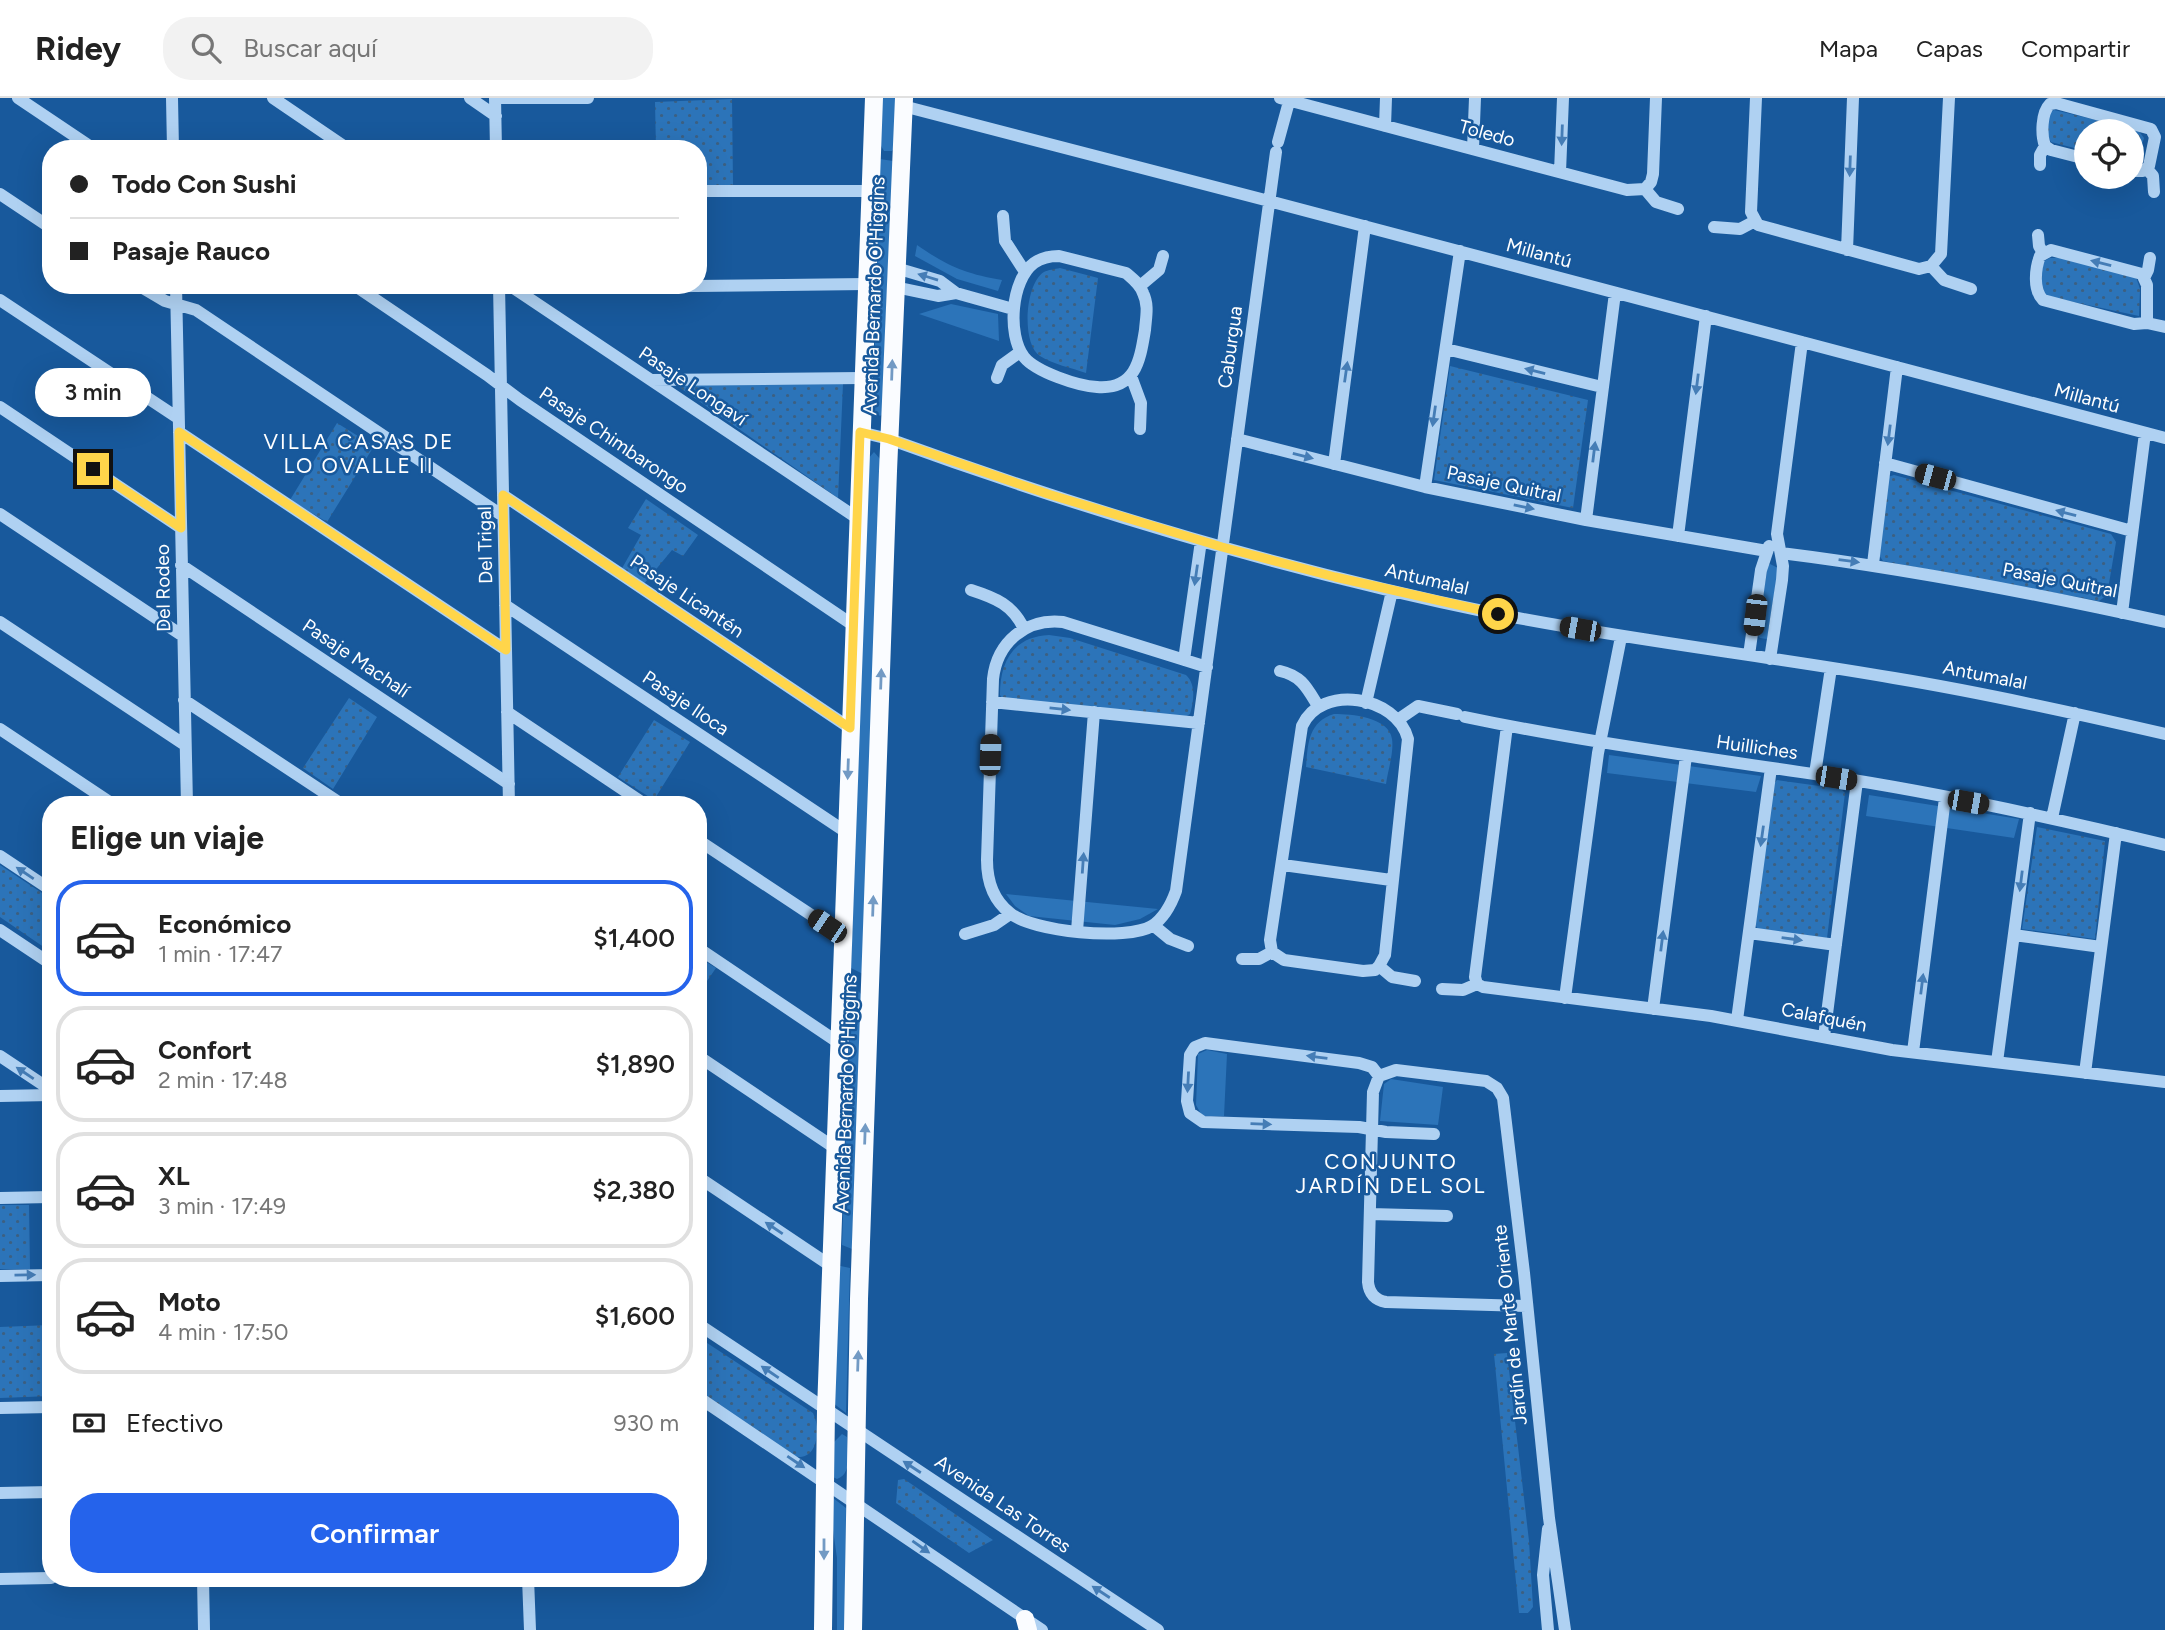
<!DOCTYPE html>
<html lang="es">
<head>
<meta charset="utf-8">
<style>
  :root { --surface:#fff; --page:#f2f2f2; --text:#222; --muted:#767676; --line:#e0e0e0; --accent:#2563eb }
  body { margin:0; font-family:Figtree,sans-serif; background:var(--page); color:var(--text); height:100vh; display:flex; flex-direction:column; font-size:26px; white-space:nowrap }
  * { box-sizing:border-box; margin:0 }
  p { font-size:23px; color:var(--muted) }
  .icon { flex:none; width:38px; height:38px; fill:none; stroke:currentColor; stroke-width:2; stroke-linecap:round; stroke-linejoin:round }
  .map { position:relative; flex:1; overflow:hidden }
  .sheet { position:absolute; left:42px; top:698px; width:665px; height:791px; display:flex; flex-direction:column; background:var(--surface); border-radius:28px; box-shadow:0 7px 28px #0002 }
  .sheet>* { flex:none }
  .top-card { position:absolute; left:42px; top:42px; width:665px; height:154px; border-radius:28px; box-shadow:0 7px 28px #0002; display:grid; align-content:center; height:154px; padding:0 28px; background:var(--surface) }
  .tools { position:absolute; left:2074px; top:21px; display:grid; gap:14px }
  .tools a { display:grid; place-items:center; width:70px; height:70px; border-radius:50%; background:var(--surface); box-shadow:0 7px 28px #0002; font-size:35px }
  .end { position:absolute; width:32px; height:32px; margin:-16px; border:9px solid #ffd54a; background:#111; box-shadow:0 0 0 4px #111 }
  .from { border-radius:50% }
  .bubble { position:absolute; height:49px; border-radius:24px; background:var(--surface); box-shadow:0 7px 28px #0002; font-size:23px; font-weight:600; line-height:49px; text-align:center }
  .car { position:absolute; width:21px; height:42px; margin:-21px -10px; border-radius:9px; box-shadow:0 0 5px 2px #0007; background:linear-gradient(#222 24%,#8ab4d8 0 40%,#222 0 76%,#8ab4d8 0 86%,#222 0) }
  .top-card b { display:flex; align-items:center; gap:24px; height:66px; font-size:26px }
  .top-card b+b { border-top:2px solid var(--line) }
  .top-card i { width:18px; height:18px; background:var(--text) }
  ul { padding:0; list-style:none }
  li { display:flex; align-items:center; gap:21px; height:116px; margin:0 14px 10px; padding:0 14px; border:4px solid var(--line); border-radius:28px }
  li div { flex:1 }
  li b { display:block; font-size:26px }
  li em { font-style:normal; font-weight:600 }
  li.active { border-color:var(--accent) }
  li>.icon { width:63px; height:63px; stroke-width:1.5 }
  h2 { padding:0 28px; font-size:32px; line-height:84px }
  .pay { display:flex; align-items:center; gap:18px; height:77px; padding:0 28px; font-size:26px }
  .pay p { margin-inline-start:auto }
  .primary-button { display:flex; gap:14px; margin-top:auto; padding:14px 28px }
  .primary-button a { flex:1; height:80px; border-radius:28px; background:var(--accent); color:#fff; font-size:28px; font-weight:600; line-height:80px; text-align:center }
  header { display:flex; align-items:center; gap:42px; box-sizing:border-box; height:98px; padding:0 35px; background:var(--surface); border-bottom:2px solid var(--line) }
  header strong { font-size:33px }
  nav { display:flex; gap:38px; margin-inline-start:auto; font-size:24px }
  .search { width:490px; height:63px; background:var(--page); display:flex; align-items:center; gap:18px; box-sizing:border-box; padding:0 24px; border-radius:28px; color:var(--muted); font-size:26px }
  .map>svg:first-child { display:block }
  .grass { fill:#2c74b9 }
  .park { fill:url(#park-dots) }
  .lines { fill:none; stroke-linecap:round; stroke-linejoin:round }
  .minor { stroke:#afd1f2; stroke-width:12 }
  .major { stroke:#fafcff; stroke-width:18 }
  .oneway { fill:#457db6 }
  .oneway2 { fill:#729ac4 }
  .route { stroke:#ffd54a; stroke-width:9 }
  .labels { text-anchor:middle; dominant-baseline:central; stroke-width:5; stroke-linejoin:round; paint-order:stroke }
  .street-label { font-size:19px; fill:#fff; stroke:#18599c }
  .neighbourhood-label { font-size:21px; letter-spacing:2px; fill:#fff; stroke:#18599c }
</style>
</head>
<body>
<header>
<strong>Ridey</strong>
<div class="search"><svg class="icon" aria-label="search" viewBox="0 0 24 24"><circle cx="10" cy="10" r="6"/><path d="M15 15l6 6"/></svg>Buscar aquí</div>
<nav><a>Mapa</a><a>Capas</a><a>Compartir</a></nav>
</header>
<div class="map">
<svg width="2165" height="1532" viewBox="0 0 2165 1532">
  <defs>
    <pattern id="park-dots" width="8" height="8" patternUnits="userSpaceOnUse" patternTransform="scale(1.75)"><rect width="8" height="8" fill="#2c74b9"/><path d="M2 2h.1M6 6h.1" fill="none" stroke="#3c6082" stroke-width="1.8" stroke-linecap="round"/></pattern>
  </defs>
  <rect width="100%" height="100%" fill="#18599c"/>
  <!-- grass -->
  <path class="grass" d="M881 0H897L896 48 892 53H884L880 46Z
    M880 61 893 63 885 236 886 313 880 318 873 311Z
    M917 147C947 168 966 176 1002 182L998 193 957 181 915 158Z
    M951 206 998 216 999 243 919 216Z
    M874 354 880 361 863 876 851 870 867 362Z
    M1770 466 1778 470 1767 541 1760 540 1757 537 1768 467Z
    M1609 657 1761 678 1756 694 1607 675Z
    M1869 697 2019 721 2014 740 1866 718Z
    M1006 796 1158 811 1140 821 1115 827 1029 818 1015 808Z
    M858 893 862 897 852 1151 842 1147 851 895Z
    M1207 952 1227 956 1224 1018H1202L1196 1007 1198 956Z
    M1391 981 1443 989 1438 1027 1380 1023 1384 986Z
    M836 1167 850 1170 846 1315 833 1305Z
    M842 1336 847 1339C847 1353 853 1376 837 1381L833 1379V1345Z
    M833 1400 846 1410 845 1532H837V1460L832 1425Z"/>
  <!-- park -->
  <path class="park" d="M732 1 733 87H698V51H656L655 4Z
    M2054 12 2138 32 2144 40 2140 53 2132 61V33H2086V53L2051 44 2048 38V16Z
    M2050 160H2060L2136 179 2140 191 2139 218 2046 198C2037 188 2041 175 2044 163Z
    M1060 170 1098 180 1086 275C1072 270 1052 266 1040 258 1021 246 1025 185 1044 174 1048 172 1055 171 1060 170Z
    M1450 268 1588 302 1573 410 1434 382Z
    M843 286 838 400 676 287Z
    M337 325 374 348 327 424 290 402Z
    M1894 377 2111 436 2116 444 2107 497 2099 503 1883 463 1879 457 1888 379Z
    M646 401 698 437 683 458 672 452 643 487 621 472 641 437 628 430Z
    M1049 537 1070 540 1186 577C1196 586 1194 603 1190 616L1185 619 1002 600 1000 597C1000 565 1012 539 1049 537Z
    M349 600 377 619 333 691 303 670Z
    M1334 616C1351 616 1389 619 1392 641 1394 654 1388 672 1386 686L1306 669C1308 646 1308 624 1334 616Z
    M654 622 690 644 654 702 618 679Z
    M1777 682 1841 691 1845 695 1827 840 1758 831 1754 825 1774 685Z
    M2037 729 2105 743 2095 841 2022 831Z
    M0 767 51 801V854L0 819Z
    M698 859 716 870 698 896Z
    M0 1107H29L30 1171H0Z
    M51 1227V1298L0 1300V1229Z
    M698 1239 813 1315C821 1330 818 1365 794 1358L698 1293Z
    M1507 1255 1529 1443 1533 1509 1528 1515H1519L1494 1256Z
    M904 1381 993 1442 969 1455 896 1405 898 1382Z"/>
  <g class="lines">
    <!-- minor -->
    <path class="minor" d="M18 0 94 51
      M172 0 173 51
      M273 0 348 51
      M470 0 496 18
      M495 0H588
      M495 0 496 51
      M1280 0 1627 92 1645 91
      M1756 0 1751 114 1758 127 1919 171 1931 168 1941 156 1949 0
      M903 8 1269 103 2165 340
      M1385 28 1386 0
      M1278 44 1290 0
      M1473 51 1475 0
      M2086 61 2051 52 2045 48C2041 37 2041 15 2050 6L2056 5 2151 31 2155 39 2149 68 2143 73H2132
      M2040 67V57L2045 48
      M2147 71 2153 78 2154 94
      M1560 74 1563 0
      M1645 91 1651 84 1653 76 1656 0
      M1645 91 1656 104 1678 111
      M698 93H870
      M0 96 51 130
      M1003 118 1005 143 1025 174
      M1714 129 1740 131 1755 123
      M2038 137 2039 148 2043 155
      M1847 152 1853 0
      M1059 158 1126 175C1133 181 1140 186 1143 195 1149 207 1146 219 1145 232 1140 262 1136 292 1097 289 1078 288 1036 274 1024 259 1007 237 1011 182 1034 165 1041 160 1050 158 1059 158Z
      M1931 168 1944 182 1971 191
      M896 170 940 183 956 195 1013 211
      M2145 178 2148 172 2150 160
      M138 187 165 203 196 212 503 418
      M176 187 187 707
      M354 187 487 277 520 302 853 527
      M499 187 509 707
      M509 187 857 420
      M1140 188 1159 172 1163 158
      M895 189 938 198 956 195
      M513 190 866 186
      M0 202 178 320
      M2147 225V187L2142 176 2051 152 2040 158C2035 171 2033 192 2043 202L2134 226 2147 225 2165 229
      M1446 251 1602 289
      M1131 278 1141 305 1140 331
      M997 280 1002 267 1020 254
      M651 282 862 280
      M0 309 181 430
      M179 334 506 552
      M860 334 889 341C1087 413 1290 474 1497 516 1628 542 1762 557 1894 580 1985 595 2075 615 2165 636
      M1237 341 1425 389 1586 422 1767 453
      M1885 365 2132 433
      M1334 366 1365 128
      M1425 389 1460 153
      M503 397 850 630
      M0 416 183 538
      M1586 422 1615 195
      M1678 438 1706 218
      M1781 455C1910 471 2038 496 2165 524
      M1873 466 1897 269
      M181 467 509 686
      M971 492C996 500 1013 507 1024 531
      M505 507 846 734
      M2122 515 2145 335
      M0 524 185 647
      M1749 557 1761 472 1769 448
      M1770 561 1782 482 1783 468 1777 436 1802 244
      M1184 562 1201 443
      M1207 569 1063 524C1026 520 997 544 993 581L987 762C987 782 993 802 1010 815 1032 834 1127 843 1152 828 1164 820 1171 807 1176 793L1276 54
      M1280 573C1302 578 1307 590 1318 608
      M184 602 343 707
      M992 604 1199 625
      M1366 605 1392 493
      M507 614 646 707
      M1465 619C1593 646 1723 662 1853 682 1958 699 2062 722 2165 747
      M1399 621 1418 608 1457 616
      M0 631 114 707
      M1815 676 1831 570
      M2052 720 2075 615
      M698 742 843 838
      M0 758 51 792
      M1283 767 1391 782
      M1153 827 1170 841 1188 848
      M0 832 51 866
      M1077 833 1094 614
      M1749 835 1836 847
      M965 836 994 827 1010 816
      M2014 837 2101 849
      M698 850 839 945
      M1272 854 1270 842 1302 628C1321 585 1397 598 1408 641L1385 857 1379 868
      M1272 854 1284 862 1363 873 1375 872 1379 868
      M1242 861H1259L1272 854
      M1379 868 1392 879 1415 883
      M1477 886 1483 889 1711 918 1892 952 2165 984
      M1477 886 1475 879 1507 628
      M1442 891 1463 892 1477 886
      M1565 900 1598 655 1621 539
      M1653 911 1686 658
      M1737 922 1771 670
      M1824 939 1857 683
      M1913 954 1945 700
      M0 958 51 992
      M698 958 835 1050
      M1997 964 2030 715
      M2085 975 2116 735
      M1379 978 1396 972 1486 983 1497 990 1503 1000 1524 1175 1549 1420 1565 1532
      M1379 978 1372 969 1359 965 1205 945 1195 949 1190 957 1187 1003 1190 1015 1203 1024 1359 1029 1386 1034 1434 1036
      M1379 978 1373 994 1368 1184C1369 1195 1375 1202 1386 1204L1527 1208
      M0 998 51 997
      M698 1079 831 1168
      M0 1100 51 1099
      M1370 1116 1447 1118
      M0 1178 51 1177
      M698 1226 1158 1532
      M698 1299 1042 1532
      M0 1310 51 1309
      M0 1395 51 1394
      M1548 1431 1543 1477 1548 1532
      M203 1480 204 1532
      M528 1480 530 1532
      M0 1481 51 1480"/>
    <!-- major -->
    <path class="major" d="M1025 1521 1028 1532
      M823 1532 826 1312 874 0
      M853 1532 859 1201 888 373 904 0"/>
  </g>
  <!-- one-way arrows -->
  <defs><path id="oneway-solid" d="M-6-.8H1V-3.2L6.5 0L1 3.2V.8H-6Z" transform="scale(1.75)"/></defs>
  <g class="oneway">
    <use href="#oneway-solid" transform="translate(1562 37) rotate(92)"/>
    <use href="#oneway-solid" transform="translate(1850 68) rotate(92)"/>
    <use href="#oneway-solid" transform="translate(2101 165) rotate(-166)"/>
    <use href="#oneway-solid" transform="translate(928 179) rotate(-163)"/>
    <use href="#oneway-solid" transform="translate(1535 273) rotate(-166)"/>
    <use href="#oneway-solid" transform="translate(1346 274) rotate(-82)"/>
    <use href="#oneway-solid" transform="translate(1697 286) rotate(97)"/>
    <use href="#oneway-solid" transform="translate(1434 318) rotate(98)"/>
    <use href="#oneway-solid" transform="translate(1889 337) rotate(97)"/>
    <use href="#oneway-solid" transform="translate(1594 354) rotate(-83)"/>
    <use href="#oneway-solid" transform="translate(1303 358) rotate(14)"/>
    <use href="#oneway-solid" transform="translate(1524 409) rotate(12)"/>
    <use href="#oneway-solid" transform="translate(2066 415) rotate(-165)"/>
    <use href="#oneway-solid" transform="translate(1849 463) rotate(7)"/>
    <use href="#oneway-solid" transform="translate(1196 477) rotate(98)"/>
    <use href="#oneway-solid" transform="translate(1060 611) rotate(6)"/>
    <use href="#oneway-solid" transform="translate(1762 738) rotate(98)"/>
    <use href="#oneway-solid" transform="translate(1083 765) rotate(-86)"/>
    <use href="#oneway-solid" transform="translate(25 775) rotate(-146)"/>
    <use href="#oneway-solid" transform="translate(2021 783) rotate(97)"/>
    <use href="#oneway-solid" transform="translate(1792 841) rotate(8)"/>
    <use href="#oneway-solid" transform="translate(1662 843) rotate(-83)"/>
    <use href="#oneway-solid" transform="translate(1922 886) rotate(-83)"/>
    <use href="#oneway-solid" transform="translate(1317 959) rotate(-173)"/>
    <use href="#oneway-solid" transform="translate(25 975) rotate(-146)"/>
    <use href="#oneway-solid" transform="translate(1188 984) rotate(93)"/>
    <use href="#oneway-solid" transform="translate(1261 1026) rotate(2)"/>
    <use href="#oneway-solid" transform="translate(774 1130) rotate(-146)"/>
    <use href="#oneway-solid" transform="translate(25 1177) rotate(-1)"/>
    <use href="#oneway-solid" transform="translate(770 1274) rotate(-146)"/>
    <use href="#oneway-solid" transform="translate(796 1364) rotate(34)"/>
    <use href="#oneway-solid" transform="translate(912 1369) rotate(-147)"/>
    <use href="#oneway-solid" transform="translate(921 1449) rotate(35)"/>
    <use href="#oneway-solid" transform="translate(1101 1494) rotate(-147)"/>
  </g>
  <g class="oneway2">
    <use href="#oneway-solid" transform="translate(892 272) rotate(-88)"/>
    <use href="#oneway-solid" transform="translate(881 581) rotate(-88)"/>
    <use href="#oneway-solid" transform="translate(848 671) rotate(92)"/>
    <use href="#oneway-solid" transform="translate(873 808) rotate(-88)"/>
    <use href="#oneway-solid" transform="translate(865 1036) rotate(-88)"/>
    <use href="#oneway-solid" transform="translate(858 1263) rotate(-88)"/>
    <use href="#oneway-solid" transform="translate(824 1451) rotate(90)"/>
  </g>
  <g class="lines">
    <!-- route -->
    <path class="route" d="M93 371 181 430 179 334 506 552 503 397 850 630 860 334 889 341 1048 396 1222 449 1335 479 1498 516"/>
  </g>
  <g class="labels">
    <!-- street labels -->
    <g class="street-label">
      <text transform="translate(1487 35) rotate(15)">Toledo</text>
      <text transform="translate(1539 155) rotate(15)">Millantú</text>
      <text transform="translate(874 198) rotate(-88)">Avenida Bernardo O'Higgins</text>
      <text transform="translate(1230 249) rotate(-82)">Caburgua</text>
      <text transform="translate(693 288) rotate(34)">Pasaje Longaví</text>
      <text transform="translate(2087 300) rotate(15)">Millantú</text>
      <text transform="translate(614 342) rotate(34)">Pasaje Chimbarongo</text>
      <text transform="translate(1504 386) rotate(12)">Pasaje Quitral</text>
      <text transform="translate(485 447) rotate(-91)">Del Trigal</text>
      <text transform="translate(1427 481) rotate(13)">Antumalal</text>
      <text transform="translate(2060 482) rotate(11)">Pasaje Quitral</text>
      <text transform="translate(163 490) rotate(-91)">Del Rodeo</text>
      <text transform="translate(687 498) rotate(34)">Pasaje Licantén</text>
      <text transform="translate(356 560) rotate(34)">Pasaje Machalí</text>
      <text transform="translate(1985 577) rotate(11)">Antumalal</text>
      <text transform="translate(686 605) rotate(34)">Pasaje Iloca</text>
      <text transform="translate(1757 649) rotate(8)">Huilliches</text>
      <text transform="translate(1824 919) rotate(11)">Calafquén</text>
      <text transform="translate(846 996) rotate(-88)">Avenida Bernardo O'Higgins</text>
      <text transform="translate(1510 1227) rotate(-96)">Jardín de Marte Oriente</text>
      <text transform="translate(1003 1406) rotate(34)">Avenida Las Torres</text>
    </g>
    <!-- neighbourhood labels -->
    <g class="neighbourhood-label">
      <text x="359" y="343">VILLA CASAS DE<tspan x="359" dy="24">LO OVALLE II</tspan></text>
      <text x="1391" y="1063">CONJUNTO<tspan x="1391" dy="24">JARDÍN DEL SOL</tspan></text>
    </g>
  </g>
</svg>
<div class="tools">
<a><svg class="icon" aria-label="locate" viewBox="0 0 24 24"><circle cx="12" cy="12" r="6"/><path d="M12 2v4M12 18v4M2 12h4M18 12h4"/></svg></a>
</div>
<i class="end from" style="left:1498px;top:516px"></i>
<i class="end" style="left:93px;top:371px"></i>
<div class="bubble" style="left:35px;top:270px;width:116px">3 min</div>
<i class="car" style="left:1935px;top:379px;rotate:285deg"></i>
<i class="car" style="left:1755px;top:517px;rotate:187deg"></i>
<i class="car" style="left:1580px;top:531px;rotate:280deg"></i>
<i class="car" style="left:990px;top:657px;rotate:2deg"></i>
<i class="car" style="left:1836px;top:680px;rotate:99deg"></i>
<i class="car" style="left:1968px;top:704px;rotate:100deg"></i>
<i class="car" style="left:827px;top:828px;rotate:304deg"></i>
<div class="top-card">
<b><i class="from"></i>Todo Con Sushi</b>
<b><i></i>Pasaje Rauco</b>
</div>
<section class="sheet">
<h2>Elige un viaje</h2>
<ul>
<li class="active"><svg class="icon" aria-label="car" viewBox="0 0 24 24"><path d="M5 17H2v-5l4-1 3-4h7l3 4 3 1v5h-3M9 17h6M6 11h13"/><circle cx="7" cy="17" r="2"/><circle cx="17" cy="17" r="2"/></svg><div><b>Económico</b><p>1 min · 17:47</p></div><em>$1,400</em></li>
<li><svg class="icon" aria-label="car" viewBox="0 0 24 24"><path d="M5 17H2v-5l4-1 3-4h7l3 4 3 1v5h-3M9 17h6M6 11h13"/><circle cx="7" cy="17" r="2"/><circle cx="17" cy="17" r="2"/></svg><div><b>Confort</b><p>2 min · 17:48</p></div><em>$1,890</em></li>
<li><svg class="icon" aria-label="car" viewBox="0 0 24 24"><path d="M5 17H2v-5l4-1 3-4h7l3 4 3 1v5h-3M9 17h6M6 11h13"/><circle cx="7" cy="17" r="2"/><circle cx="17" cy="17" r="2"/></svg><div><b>XL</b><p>3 min · 17:49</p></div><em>$2,380</em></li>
<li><svg class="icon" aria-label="car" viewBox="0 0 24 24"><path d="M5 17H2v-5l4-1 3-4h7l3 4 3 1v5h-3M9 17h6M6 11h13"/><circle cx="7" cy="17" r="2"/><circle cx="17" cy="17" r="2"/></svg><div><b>Moto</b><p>4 min · 17:50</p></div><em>$1,600</em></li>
</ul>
<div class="pay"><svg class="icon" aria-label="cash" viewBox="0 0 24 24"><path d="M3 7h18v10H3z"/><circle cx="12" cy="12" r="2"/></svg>Efectivo<p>930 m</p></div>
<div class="primary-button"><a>Confirmar</a></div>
</section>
</div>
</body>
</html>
